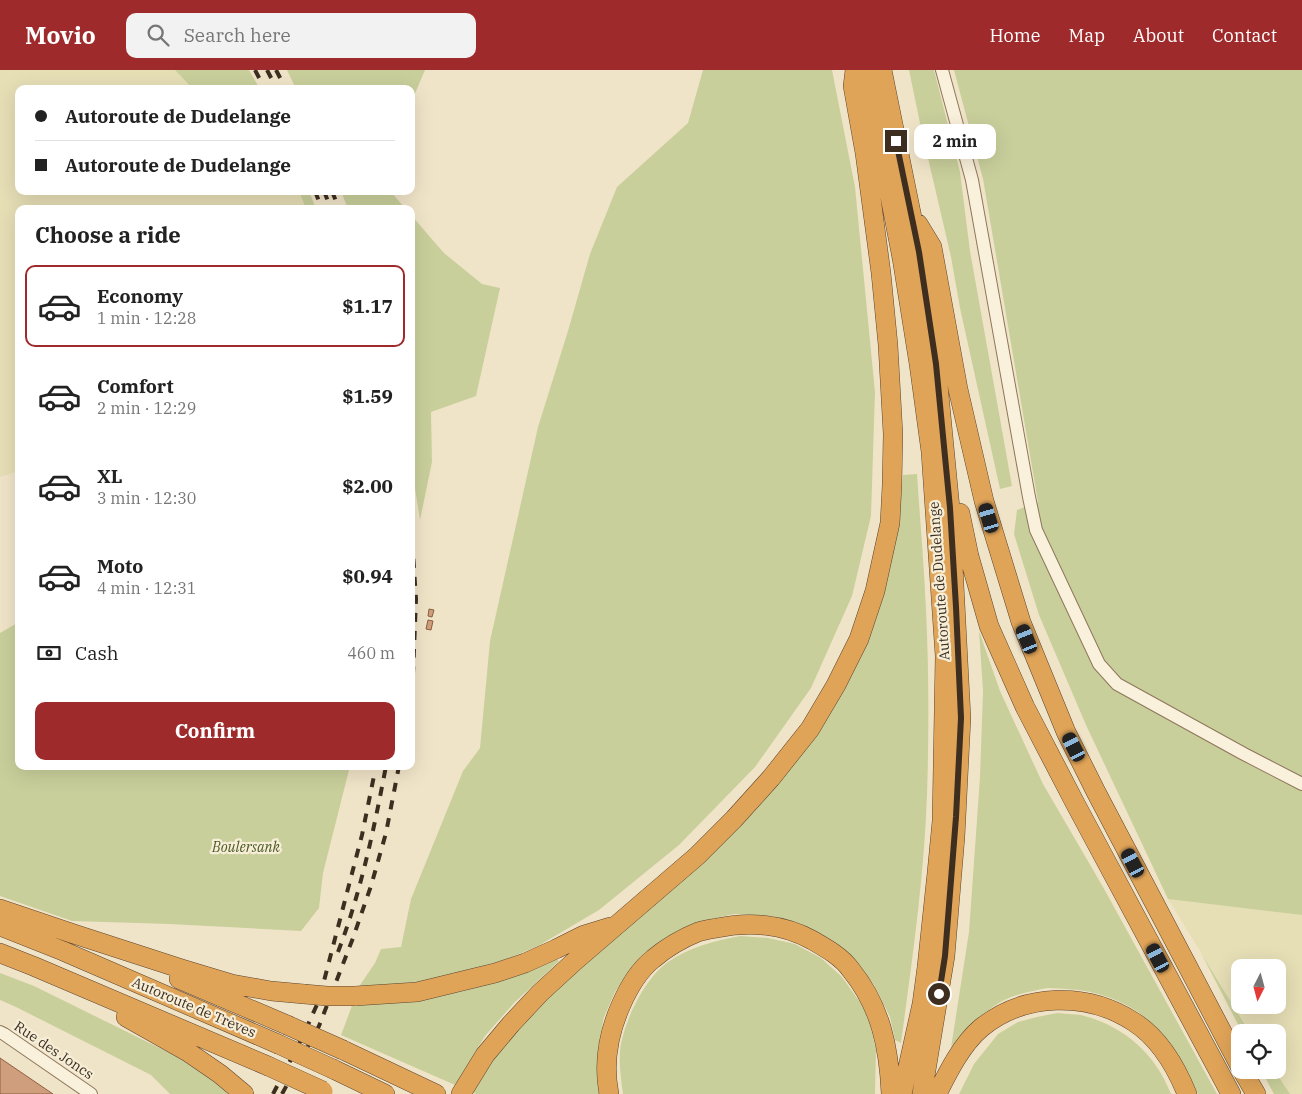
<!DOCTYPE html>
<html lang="en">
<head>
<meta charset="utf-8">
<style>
  :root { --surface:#fff; --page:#f2f2f2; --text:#222; --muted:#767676; --line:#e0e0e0; --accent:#9e2a2b }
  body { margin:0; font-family:"IBM Plex Serif",serif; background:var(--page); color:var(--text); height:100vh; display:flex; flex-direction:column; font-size:19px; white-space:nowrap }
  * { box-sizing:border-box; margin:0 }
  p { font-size:16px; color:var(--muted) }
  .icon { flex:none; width:28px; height:28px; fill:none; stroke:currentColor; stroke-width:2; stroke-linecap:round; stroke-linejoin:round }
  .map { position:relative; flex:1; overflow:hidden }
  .side { position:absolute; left:15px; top:135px; width:400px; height:565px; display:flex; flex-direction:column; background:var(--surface); border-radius:10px; box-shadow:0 5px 20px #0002 }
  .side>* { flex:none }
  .hud { position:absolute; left:15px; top:15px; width:400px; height:110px; border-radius:10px; box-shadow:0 5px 20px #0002; display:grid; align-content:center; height:110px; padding:0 20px; background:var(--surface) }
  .needle { width:32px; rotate:186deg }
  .tools { position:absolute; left:1231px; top:889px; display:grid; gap:10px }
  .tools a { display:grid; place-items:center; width:55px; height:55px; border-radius:10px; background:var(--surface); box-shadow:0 5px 20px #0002; font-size:25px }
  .end { position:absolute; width:22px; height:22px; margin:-11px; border:6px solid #3d2e20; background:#fff; box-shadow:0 0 0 2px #fff }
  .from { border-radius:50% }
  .bubble { position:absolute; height:35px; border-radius:10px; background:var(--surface); box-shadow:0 5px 20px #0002; font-size:16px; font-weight:700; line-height:35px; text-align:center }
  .car { position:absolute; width:15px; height:30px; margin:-15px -8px; border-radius:6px; box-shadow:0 0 4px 1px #0007; background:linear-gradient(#222 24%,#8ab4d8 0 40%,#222 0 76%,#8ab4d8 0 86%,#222 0) }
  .hud b { display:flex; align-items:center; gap:18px; height:48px; font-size:19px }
  .hud b+b { border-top:1px solid var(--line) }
  .hud i { width:12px; height:12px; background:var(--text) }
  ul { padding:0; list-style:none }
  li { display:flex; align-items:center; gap:15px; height:82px; margin:0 10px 8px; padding:0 10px; border:2px solid transparent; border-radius:10px }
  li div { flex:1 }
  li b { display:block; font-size:19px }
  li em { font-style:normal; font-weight:700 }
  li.selected { border-color:var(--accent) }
  li>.icon { width:45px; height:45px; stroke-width:1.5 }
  h2 { padding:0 20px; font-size:22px; line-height:60px }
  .pay { display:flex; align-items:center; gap:12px; height:55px; padding:0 20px; font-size:19px }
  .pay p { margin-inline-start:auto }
  .button { display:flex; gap:10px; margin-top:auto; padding:10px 20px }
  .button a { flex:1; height:58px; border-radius:10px; background:var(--accent); color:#fff; font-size:20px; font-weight:700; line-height:58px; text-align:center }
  header { display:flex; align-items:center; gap:30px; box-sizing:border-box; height:70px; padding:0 25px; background:var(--accent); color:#fff }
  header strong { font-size:24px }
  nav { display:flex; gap:28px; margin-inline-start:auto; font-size:18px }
  .search { width:350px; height:45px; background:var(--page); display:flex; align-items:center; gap:12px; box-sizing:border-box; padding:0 18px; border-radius:10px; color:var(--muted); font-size:19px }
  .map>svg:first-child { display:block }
  .farmland { fill:#e6deb5; fill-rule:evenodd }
  .green { fill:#c9cf9b }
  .building { fill:#cf9f7d; stroke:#8d5f41 }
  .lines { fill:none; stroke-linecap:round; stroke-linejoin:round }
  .minor-casing { stroke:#8d765c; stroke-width:14 }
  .highway-casing { stroke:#5b4430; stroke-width:20 }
  .minor { stroke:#faf1dc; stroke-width:12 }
  .highway { stroke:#e0a458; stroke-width:19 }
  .rail { stroke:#3d2e20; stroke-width:4; stroke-dasharray:9 9; stroke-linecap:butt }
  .highway-bridge-casing { stroke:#5b4430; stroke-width:20; stroke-linecap:butt }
  .highway-bridge { stroke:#e0a458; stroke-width:19 }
  .route { stroke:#3d2e20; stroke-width:6 }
  .labels { text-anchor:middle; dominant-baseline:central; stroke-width:4.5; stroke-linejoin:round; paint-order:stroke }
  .street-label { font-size:14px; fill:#3d2e20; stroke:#f7eed8 }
  .park-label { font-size:14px; font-style:italic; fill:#4d5a26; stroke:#f7eed8 }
</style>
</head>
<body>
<header>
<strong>Movio</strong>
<div class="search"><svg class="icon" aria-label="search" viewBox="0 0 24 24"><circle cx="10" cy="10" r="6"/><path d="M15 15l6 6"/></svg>Search here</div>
<nav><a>Home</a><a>Map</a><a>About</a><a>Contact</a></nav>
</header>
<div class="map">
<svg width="1302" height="1024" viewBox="0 0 1302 1024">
  <rect width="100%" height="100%" fill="#f0e4c8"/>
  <!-- farmland -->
  <path class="farmland" d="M0 0H175L193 19H19V121H299L306 139H19V401L0 407Z
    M1168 829 1302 845V1024H1290L1274 1000H1278V962H1250ZM1240 898H1278V935H1240Z"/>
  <!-- green -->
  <path class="green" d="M175 0H249L260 19H193Z
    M287 0H425L411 33V19H296Z
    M703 0H832L855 117 875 322 871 446 852 526 811 618 755 697 679 775 599 840 538 876 507 889 430 911 373 917 358 918 375 893 381 879 401 877 411 829 463 701 480 678 490 571 538 357 568 261 590 184 617 117 688 53Z
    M909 0H934L960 102 970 181 1012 416 1000 419 960 238 951 187 921 58Z
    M954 0H1302V845L1168 829 1086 655 1039 545 1014 464 1017 440 1038 432 983 109Z
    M299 121H309L316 139H306Z
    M341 121H390L406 139H348Z
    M411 145 444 183 482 214 500 218 476 326 431 342 432 392 420 450 411 393Z
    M917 404C920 449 924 495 926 540 929 602 929 664 927 725 924 809 912 891 901 973L895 970 890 947 874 915 855 889 831 870 805 856 772 846 734 844 698 852 669 866 643 884 628 903 615 922 604 947 599 972 597 992 598 1012 601 1024H476L472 1022 497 984 529 947 802 683 896 466 903 405Z
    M19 552V696H350L323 803 319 838 301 861 169 854 72 851 0 826V563Z
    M979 561 1000 621 1043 714 1103 817 1217 1024H1198C1193 1014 1189 1003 1183 993 1158 948 1119 922 1067 919 1061 919 1054 918 1048 918 1040 919 1019 924 1011 927 986 937 969 959 951 978L969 862 980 707 983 621Z
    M740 866 768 868 795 874 821 888 842 907 862 935 870 955 876 980 875 1024H623C621 1009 618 989 621 974 626 948 645 908 668 892 690 877 714 871 740 866Z
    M1201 883 1244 953 1250 962H1242Z
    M556 888 559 891 514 933 485 966 455 1015 341 965 353 933 417 930 464 921 531 899Z
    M0 903 34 916 192 994 233 1024H170L151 1005 16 937 0 930Z
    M1057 943C1065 944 1073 944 1081 945 1124 956 1155 983 1171 1024H959L974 994 998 964 1018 952 1037 947Z
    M1261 1000H1274L1290 1024H1274Z"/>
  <!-- building -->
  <path class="building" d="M429 539 434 540 432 547 428 546Z
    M428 550 433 551 431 560 426 559Z
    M0 988 53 1024H0Z"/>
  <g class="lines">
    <defs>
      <path id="minor" d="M942 0 972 110 1029 427 1036 460 1099 594 1117 614 1244 684 1302 714
        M0 962 4 964 91 1024"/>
      <path id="highway" d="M864 0 871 29 902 188 919 294 931 382 945 586 942 751 937 803 927 897 922 934 902 1024
        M882 0 919 182 936 294 950 438 961 648 955 767 945 886 922 1024
        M918 154 932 177 958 319 984 431 1021 552 1066 662 1096 722 1240 996
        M960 443 969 486 989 556 1025 637 1076 735 1231 1024
        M0 839 74 864 182 899 232 914 271 921 304 924
        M0 856 63 881 278 974
        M0 883 33 896 268 996
        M179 909 287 955
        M355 926 417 922 495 903 525 893 556 879 584 865 610 857
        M126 947 188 982 220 1004 244 1024
        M343 980 436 1024
        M333 999 385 1024
        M1242 1000 1256 1024
        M461 1024 485 985 511 954 540 923 576 890 697 786 734 749 771 708 810 659 836 615 859 569 875 521 890 453 892 415 893 364 888 275 881 203 865 83 853 16 855 0
        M609 1024C603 993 608 964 621 935 628 919 639 900 653 889 666 878 683 868 698 862 704 860 711 859 717 858 749 851 783 854 812 870 826 878 842 887 851 900 881 937 889 978 891 1024
        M937 1024C948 1002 962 974 981 958 1024 923 1087 921 1134 952 1159 968 1176 997 1187 1024"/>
    </defs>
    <!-- minor casing -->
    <use href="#minor" class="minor-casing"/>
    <!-- highway casing -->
    <use href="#highway" class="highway-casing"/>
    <!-- minor -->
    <use href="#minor" class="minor"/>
    <!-- highway -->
    <use href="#highway" class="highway"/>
    <!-- rail -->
    <path class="rail" d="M255 0 265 19
      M267 0 277 19
      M276 0 286 19
      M315 121 322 139
      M324 121 331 139
      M332 121 339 139
      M411 453 416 529 413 604 411 617
      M338 882C361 822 374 759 386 696
      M273 1024 303 966 319 930 362 765 376 696
      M282 1024 319 956 353 868 371 816 386 763 399 696"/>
    <defs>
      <path id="highway-bridge" d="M304 924 327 926H355
        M287 955 343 980
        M278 974 333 999
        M268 996 323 1021"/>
    </defs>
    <!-- highway-bridge casing -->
    <use href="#highway-bridge" class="highway-bridge-casing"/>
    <!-- highway-bridge -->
    <use href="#highway-bridge" class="highway-bridge"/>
  </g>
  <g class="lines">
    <!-- route -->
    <path class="route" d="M896 71 919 182 936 294 950 438 956 537 961 648 956 747 945 886 939 924"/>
  </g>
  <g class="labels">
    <!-- street labels -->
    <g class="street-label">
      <text transform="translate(939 511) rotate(-94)">Autoroute de Dudelange</text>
      <text transform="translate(194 937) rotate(23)">Autoroute de Trèves</text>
      <text transform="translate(54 980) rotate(34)">Rue des Joncs</text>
    </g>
    <!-- park labels -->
    <g class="park-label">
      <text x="246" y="777">Boulersank</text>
    </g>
  </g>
</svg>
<div class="tools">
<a><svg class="needle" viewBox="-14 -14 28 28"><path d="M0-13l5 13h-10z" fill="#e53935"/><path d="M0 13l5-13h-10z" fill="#767676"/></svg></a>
<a><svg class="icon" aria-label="locate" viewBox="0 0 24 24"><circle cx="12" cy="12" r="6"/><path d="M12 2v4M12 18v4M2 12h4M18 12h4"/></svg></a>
</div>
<i class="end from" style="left:939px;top:924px"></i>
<i class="end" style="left:896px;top:71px"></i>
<div class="bubble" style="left:914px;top:54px;width:82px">2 min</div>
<i class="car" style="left:989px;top:448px;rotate:343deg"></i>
<i class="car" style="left:1027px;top:569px;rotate:338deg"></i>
<i class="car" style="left:1074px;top:677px;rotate:333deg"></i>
<i class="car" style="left:1133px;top:793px;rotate:332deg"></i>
<i class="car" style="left:1158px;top:888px;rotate:332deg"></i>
<div class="hud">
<b><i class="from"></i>Autoroute de Dudelange</b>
<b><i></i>Autoroute de Dudelange</b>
</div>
<section class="side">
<h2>Choose a ride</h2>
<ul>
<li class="selected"><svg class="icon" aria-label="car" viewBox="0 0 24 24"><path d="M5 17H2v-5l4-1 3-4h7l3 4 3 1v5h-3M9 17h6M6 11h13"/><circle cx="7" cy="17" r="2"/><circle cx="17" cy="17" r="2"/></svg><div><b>Economy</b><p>1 min · 12:28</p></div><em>$1.17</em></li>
<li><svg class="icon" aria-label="car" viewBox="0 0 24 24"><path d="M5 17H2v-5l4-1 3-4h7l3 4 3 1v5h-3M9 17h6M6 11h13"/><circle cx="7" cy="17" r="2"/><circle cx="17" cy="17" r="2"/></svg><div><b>Comfort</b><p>2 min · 12:29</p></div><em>$1.59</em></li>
<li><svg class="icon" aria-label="car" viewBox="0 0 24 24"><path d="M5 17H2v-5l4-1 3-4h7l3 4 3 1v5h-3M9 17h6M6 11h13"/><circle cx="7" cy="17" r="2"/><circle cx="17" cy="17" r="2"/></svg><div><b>XL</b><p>3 min · 12:30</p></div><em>$2.00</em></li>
<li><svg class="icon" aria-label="car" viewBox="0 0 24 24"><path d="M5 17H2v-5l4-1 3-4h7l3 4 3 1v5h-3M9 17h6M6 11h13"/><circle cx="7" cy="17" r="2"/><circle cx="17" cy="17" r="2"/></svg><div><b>Moto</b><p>4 min · 12:31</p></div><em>$0.94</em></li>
</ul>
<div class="pay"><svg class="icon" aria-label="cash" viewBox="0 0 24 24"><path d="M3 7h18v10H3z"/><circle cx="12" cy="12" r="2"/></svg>Cash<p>460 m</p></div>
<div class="button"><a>Confirm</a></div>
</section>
</div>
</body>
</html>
